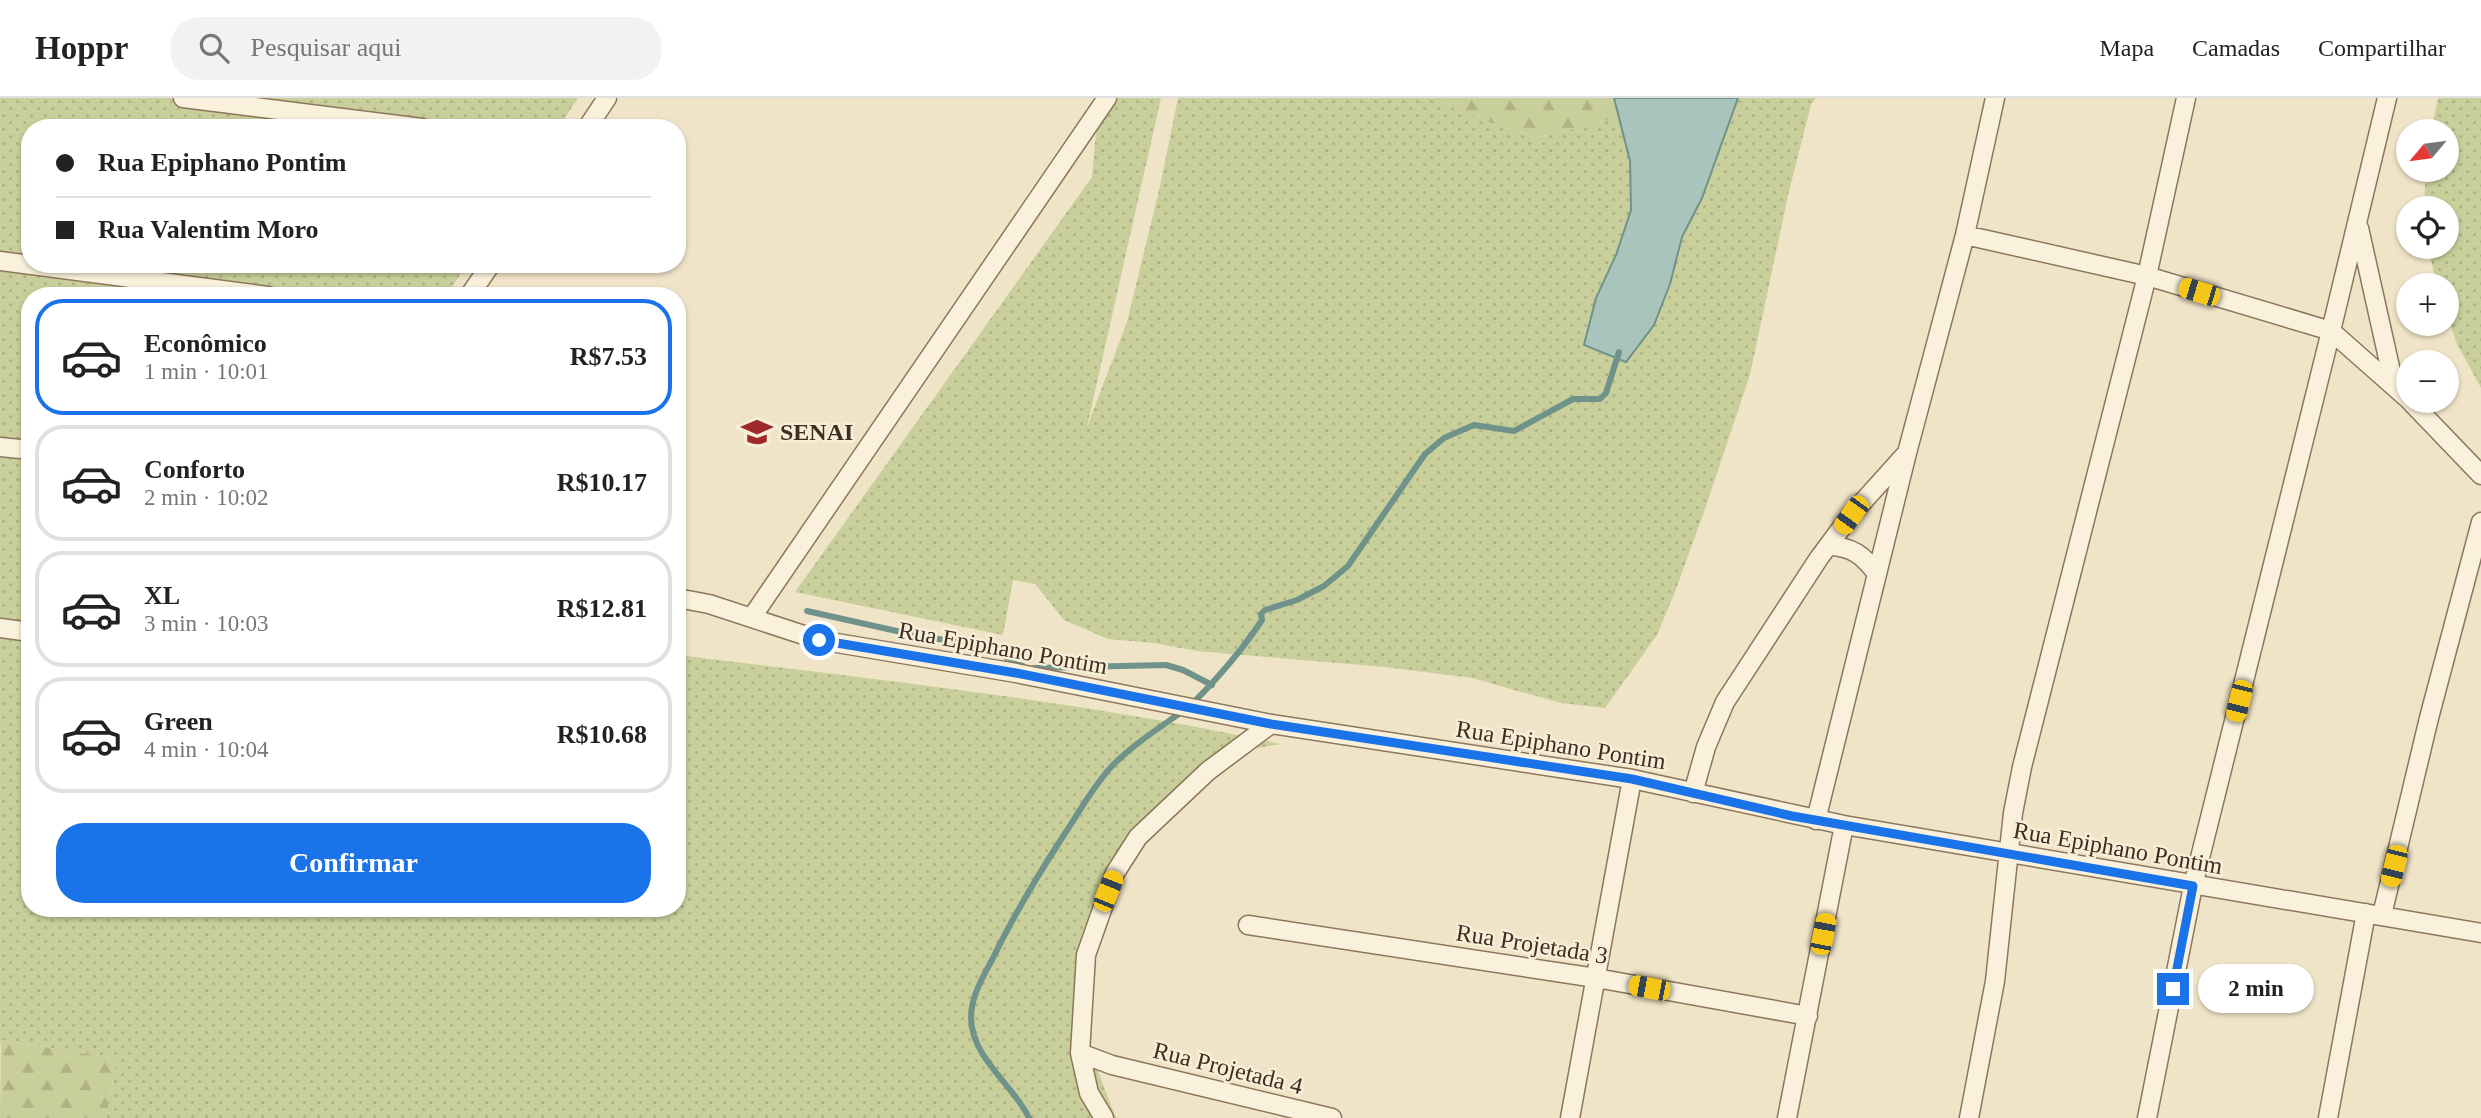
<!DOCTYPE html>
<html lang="pt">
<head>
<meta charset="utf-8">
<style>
  :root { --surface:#fff; --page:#f2f2f2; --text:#222; --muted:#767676; --line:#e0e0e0; --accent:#1a73e8 }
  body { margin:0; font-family:Georgia,serif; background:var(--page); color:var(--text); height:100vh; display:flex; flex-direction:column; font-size:26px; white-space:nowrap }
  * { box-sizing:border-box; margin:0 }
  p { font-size:23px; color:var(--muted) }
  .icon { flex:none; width:38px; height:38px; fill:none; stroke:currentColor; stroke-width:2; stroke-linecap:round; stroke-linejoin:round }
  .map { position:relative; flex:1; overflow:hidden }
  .details { position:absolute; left:21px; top:189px; width:665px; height:630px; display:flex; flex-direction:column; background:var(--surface); border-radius:28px; box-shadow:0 2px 5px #0004 }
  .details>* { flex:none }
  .guide { position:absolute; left:21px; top:21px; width:665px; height:154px; border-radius:28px; box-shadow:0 2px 5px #0004; display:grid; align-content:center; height:154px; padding:0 35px; background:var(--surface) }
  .needle { width:46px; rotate:241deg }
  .tools { position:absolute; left:2396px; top:21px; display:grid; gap:14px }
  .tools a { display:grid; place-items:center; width:63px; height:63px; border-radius:50%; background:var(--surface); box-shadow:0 2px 5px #0004; font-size:35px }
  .end { position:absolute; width:32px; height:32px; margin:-16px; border:9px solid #1a73e8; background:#fff; box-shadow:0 0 0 4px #fff }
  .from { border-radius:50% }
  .bubble { position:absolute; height:49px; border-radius:24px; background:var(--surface); box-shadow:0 2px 5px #0004; font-size:23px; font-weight:800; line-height:49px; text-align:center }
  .car { position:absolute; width:21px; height:42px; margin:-21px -10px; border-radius:9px; box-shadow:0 0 5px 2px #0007; background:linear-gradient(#f5c518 24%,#345 0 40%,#f5c518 0 76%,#345 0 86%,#f5c518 0) }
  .guide b { display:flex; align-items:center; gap:24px; height:66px; font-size:26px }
  .guide b+b { border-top:2px solid var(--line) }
  .guide i { width:18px; height:18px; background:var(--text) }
  ul { padding:12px 0 0; list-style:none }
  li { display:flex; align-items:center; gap:21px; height:116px; margin:0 14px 10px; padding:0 21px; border:4px solid var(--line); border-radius:28px }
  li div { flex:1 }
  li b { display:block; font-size:26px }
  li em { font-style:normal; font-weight:800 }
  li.current { border-color:var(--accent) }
  li>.icon { width:63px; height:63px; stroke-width:1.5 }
  .cta { display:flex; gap:14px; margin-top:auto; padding:14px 35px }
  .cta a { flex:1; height:80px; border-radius:28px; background:var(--accent); color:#fff; font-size:28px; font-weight:800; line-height:80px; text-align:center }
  header { display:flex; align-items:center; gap:42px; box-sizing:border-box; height:98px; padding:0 35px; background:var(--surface); border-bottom:2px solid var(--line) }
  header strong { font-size:33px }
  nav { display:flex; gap:38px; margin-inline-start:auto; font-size:24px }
  .search { width:490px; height:63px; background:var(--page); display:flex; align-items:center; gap:18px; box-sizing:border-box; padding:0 24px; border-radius:28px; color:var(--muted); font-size:26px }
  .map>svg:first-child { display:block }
  .grass { fill:url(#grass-dots) }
  .forest { fill:url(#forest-firs) }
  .water { fill:#a9c4bc; stroke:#6f938a; stroke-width:2 }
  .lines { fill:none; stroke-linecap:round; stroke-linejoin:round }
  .stream { stroke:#6f938a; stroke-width:6 }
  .street-casing { stroke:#8d765c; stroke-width:21 }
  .street { stroke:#faf1dc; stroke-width:18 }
  .route { stroke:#1a73e8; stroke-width:9 }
  .labels { text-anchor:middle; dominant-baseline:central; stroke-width:5; stroke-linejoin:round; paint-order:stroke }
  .poi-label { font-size:24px; font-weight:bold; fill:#3d2e20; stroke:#f7eed8; text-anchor:start }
  .street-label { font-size:24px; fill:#3d2e20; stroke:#f7eed8 }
</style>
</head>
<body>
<header>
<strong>Hoppr</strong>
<div class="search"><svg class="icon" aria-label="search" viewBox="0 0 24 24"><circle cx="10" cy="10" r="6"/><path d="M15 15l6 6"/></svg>Pesquisar aqui</div>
<nav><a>Mapa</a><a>Camadas</a><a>Compartilhar</a></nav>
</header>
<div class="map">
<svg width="2481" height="1020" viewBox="0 0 2481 1020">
  <defs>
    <pattern id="grass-dots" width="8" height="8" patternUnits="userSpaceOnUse" patternTransform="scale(1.75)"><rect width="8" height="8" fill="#c9cf9b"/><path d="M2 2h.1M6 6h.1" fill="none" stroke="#aeb285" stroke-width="1.8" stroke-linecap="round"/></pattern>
    <pattern id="forest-firs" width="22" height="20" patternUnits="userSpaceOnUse" patternTransform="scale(1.75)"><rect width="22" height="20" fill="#c9cf9b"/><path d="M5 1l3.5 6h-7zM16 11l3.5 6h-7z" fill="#aeb285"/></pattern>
  </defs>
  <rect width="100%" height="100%" fill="#f0e4c8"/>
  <!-- grass -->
  <path class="grass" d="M0 0H578L558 30H30V166H467L446 198H30V810H677V557C879 582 1082 603 1281 646L1215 657 1157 718 1093 815 1089 950 1116 1020H106L117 961 1 942 0 948Z
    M1099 0H1161L1087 329 1127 224 1160 88 1178 0H1431L1491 25 1537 40 1620 19 1630 63 1631 112 1616 157 1625 264 1654 227 1670 186 1682 139 1702 100 1738 0H1816L1811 7 1789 93 1750 277 1706 408 1675 494 1657 537 1605 610 1561 605 1472 580 1385 569 1197 553 1153 545 1108 541 1064 522 1035 486 1013 482 1003 537 795 494 1092 79Z
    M2438 0H2481V290L2457 246 2447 217 2446 187H2437L2428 149H2446V110H2425L2424 106 2426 72H2446V33H2431Z"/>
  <!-- forest -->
  <path class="forest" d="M1431 0H1614L1620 19 1537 40 1491 25Z
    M1 942 117 961 106 1020H0Z"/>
  <!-- water -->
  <path class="water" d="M1614 0H1738L1702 100 1682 139 1670 186 1654 227 1626 264 1584 247 1596 200 1616 157 1631 112 1630 63Z"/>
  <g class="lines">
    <!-- stream -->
    <path class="stream" d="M807 513 910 536 995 551 1015 566 1023 568
      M1034 570 1166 567 1183 572 1212 587
      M1191 607C1218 580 1241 554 1262 522L1261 516 1265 512 1297 502 1324 488 1348 468 1425 356 1444 340 1474 327 1514 333 1573 301H1600L1606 295 1619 254
      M1029 1020C1013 986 972 961 971 920 971 898 983 879 993 860 1014 817 1036 780 1062 740 1078 716 1092 690 1111 669 1131 648 1159 630 1183 613"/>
    <defs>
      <path id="street" d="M183 0 422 30
        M587 30 607 0
        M2359 130 2394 287
        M1965 137 2147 178 2331 233 2408 301
        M0 163 268 198
        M469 198 491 166
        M2410 303 2481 377
        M0 349 30 352
        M1828 448C1852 448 1864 458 1877 476
        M677 500 709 506 819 542 1016 575 1271 626 1632 681 1844 727 2481 835
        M752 519 1107 0
        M0 530 30 534
        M1693 695 1706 649 1725 604 1819 460 1851 417 1904 358
        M1816 722 1907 355 1965 137 1995 0
        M2382 817 2429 620 2481 424
        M1248 827 1596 880 1808 918
        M1080 955 1086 857 1115 775 1138 739 1208 673 1271 626
        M1104 1020 1089 995 1080 955 1112 967 1332 1020
        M1570 1020 1632 681
        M1787 1020 1844 727
        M1969 1020 1995 883 2013 715 2022 669 2147 178 2186 0
        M2147 1020 2193 788 2331 233 2387 0
        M2328 1020 2366 815"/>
    </defs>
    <!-- street casing -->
    <use href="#street" class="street-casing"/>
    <!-- street -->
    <use href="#street" class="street"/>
  </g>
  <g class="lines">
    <!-- route -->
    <path class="route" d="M819 542 1016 575 1271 626 1632 681 1792 718 2193 788 2173 891"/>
  </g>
  <!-- icons -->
  <defs>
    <symbol id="school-bare" viewBox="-9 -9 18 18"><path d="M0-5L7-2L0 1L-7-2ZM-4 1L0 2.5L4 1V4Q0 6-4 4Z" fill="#9e2a2b" stroke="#f7eed8" stroke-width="2.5" paint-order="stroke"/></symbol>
  </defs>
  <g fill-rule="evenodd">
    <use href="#school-bare" x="735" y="312" width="44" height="44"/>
  </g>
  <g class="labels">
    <!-- poi labels -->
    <g class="poi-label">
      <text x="780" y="334">SENAI</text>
    </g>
    <!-- street labels -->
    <g class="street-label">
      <text transform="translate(1003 550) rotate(10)">Rua Epiphano Pontim</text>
      <text transform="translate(1561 647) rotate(9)">Rua Epiphano Pontim</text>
      <text transform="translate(2118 750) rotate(10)">Rua Epiphano Pontim</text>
      <text transform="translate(1532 846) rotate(9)">Rua Projetada 3</text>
      <text transform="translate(1228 970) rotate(14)">Rua Projetada 4</text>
    </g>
  </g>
</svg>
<div class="tools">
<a><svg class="needle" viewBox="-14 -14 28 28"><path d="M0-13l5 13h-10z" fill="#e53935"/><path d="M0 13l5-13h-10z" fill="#767676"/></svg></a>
<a><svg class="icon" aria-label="locate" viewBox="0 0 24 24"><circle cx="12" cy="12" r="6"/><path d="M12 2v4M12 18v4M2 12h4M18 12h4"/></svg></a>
<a>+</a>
<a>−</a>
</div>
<i class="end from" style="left:819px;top:542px"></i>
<i class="end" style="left:2173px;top:891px"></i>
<div class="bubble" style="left:2198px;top:866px;width:116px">2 min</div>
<i class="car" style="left:2199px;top:194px;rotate:287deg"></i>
<i class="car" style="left:1851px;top:417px;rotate:216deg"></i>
<i class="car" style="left:2239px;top:603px;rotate:194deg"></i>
<i class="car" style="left:2394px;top:768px;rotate:194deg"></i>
<i class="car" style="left:1108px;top:793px;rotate:22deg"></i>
<i class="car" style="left:1823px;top:836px;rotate:11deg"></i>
<i class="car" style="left:1649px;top:890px;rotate:281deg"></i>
<div class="guide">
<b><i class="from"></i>Rua Epiphano Pontim</b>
<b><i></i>Rua Valentim Moro</b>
</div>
<section class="details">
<ul>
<li class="current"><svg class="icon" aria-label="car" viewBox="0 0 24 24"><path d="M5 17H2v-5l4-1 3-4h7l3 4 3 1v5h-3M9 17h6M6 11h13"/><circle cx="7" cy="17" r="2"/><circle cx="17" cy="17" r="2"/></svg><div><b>Econômico</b><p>1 min · 10:01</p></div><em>R$7.53</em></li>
<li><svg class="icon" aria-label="car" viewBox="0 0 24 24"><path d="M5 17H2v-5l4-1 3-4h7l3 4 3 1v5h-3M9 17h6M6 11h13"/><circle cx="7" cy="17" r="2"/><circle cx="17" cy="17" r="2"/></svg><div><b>Conforto</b><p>2 min · 10:02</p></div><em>R$10.17</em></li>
<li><svg class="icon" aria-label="car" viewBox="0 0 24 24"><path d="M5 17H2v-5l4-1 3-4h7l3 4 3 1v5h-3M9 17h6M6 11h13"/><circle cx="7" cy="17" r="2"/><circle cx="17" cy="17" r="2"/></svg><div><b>XL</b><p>3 min · 10:03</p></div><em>R$12.81</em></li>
<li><svg class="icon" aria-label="car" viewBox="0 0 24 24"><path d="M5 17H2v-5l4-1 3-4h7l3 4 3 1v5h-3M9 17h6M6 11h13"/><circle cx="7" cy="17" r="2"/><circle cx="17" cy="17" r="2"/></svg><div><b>Green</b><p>4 min · 10:04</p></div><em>R$10.68</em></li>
</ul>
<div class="cta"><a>Confirmar</a></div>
</section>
</div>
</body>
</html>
